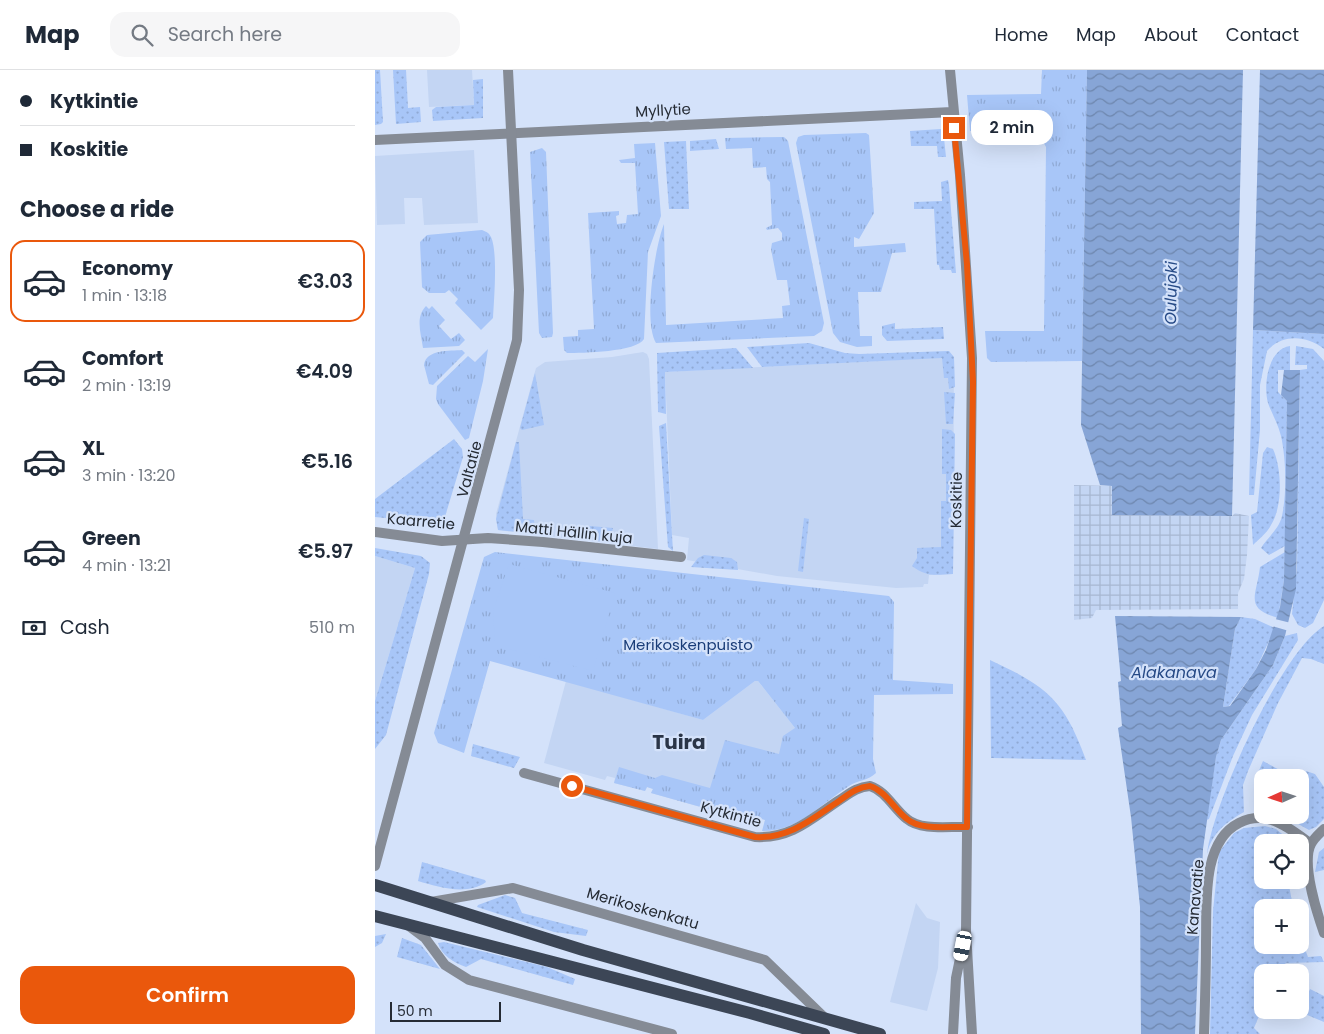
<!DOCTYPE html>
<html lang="en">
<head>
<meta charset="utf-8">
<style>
  :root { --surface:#fff; --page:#f6f6f7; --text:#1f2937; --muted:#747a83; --line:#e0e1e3; --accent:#ea580c }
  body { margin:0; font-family:Poppins,sans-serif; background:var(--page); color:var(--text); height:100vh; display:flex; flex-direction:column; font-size:19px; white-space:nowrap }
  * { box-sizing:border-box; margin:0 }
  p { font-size:16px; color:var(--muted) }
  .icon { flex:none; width:28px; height:28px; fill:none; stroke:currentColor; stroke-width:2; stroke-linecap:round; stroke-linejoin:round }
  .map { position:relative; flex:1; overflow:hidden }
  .sheet { display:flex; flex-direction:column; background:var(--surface); width:375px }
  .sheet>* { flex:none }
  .guide { display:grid; align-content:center; height:110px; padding:0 20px; background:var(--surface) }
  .needle { width:32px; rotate:267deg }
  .controls { position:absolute; left:879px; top:699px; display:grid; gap:10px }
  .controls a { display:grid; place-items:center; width:55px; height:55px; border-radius:10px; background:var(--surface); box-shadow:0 5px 20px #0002; font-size:25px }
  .scale { position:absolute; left:15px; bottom:12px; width:111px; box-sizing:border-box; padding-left:5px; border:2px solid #252b34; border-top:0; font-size:14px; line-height:18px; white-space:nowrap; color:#252b34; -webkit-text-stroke:4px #d4e2fa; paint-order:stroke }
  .end { position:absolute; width:22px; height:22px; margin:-11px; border:6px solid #ea580c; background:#fff; box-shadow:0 0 0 2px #fff }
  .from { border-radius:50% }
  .bubble { position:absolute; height:35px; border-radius:15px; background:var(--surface); box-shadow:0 5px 20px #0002; font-size:16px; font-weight:600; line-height:35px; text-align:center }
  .car { position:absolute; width:15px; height:30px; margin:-15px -8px; border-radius:6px; box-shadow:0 0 4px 1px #0007; background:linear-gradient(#fff 24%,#345 0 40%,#fff 0 76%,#345 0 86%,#fff 0) }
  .guide b { display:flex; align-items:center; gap:18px; height:48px; font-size:19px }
  .guide b+b { border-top:1px solid var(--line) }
  .guide i { width:12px; height:12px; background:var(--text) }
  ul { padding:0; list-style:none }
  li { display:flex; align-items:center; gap:15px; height:82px; margin:0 10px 8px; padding:0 10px; border:2px solid transparent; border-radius:15px }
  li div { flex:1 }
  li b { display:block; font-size:19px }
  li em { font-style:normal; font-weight:600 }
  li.active { border-color:var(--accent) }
  li>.icon { width:45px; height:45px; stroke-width:1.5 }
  h2 { padding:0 20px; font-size:22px; line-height:60px }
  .pay { display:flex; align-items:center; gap:12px; height:55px; padding:0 20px; font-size:19px }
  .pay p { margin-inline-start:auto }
  .button { display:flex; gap:10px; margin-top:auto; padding:10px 20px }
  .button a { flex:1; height:58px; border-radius:15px; background:var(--accent); color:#fff; font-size:20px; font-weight:600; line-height:58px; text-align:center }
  header { display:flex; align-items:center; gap:30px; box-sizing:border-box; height:70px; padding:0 25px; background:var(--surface); border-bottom:1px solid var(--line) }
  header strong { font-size:24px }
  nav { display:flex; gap:28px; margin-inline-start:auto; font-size:18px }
  .search { width:350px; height:45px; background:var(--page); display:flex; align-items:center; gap:12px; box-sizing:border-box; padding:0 18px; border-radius:15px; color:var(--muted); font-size:19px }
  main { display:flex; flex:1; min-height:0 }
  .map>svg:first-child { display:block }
  .built { fill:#c3d5f3 }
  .industrial { fill:url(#industrial-grid) }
  .grass { fill:url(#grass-dots) }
  .park { fill:url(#park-tufts) }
  .pitch { fill:#a8c6f8 }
  .water { fill:url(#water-waves) }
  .pier { fill:#d4e2fa }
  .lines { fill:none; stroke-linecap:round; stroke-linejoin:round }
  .minor { stroke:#858b95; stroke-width:10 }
  .tertiary { stroke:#858b95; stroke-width:10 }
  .primary { stroke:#3c4656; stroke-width:12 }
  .route { stroke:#ea580c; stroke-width:6 }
  .labels { text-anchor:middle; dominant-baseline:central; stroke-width:4.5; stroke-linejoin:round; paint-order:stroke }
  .street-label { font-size:15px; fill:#252b34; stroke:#d4e2fa }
  .park-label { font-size:15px; fill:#1a3d78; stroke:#d4e2fa }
  .water-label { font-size:16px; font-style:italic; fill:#264a86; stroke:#d4e2fa }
  .district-label { font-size:20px; font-weight:bold; fill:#2a3547; stroke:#d4e2fa }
</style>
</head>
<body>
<header>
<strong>Map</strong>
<div class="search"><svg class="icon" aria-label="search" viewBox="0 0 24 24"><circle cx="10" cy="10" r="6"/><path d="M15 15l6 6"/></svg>Search here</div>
<nav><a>Home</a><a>Map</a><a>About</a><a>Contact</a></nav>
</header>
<main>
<section class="sheet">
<div class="guide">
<b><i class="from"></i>Kytkintie</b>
<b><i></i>Koskitie</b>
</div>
<h2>Choose a ride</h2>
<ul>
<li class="active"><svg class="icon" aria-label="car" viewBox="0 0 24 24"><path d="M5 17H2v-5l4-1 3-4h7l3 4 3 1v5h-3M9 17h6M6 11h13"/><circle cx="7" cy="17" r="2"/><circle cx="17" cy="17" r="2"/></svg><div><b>Economy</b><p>1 min · 13:18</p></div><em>€3.03</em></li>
<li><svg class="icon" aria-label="car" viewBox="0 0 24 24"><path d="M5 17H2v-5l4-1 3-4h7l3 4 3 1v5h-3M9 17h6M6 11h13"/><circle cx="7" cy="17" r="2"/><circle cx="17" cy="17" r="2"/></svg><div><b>Comfort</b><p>2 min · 13:19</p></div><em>€4.09</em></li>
<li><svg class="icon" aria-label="car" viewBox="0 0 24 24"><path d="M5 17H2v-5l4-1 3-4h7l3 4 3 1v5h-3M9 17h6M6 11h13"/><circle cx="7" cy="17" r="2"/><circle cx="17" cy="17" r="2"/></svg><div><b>XL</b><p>3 min · 13:20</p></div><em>€5.16</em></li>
<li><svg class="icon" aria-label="car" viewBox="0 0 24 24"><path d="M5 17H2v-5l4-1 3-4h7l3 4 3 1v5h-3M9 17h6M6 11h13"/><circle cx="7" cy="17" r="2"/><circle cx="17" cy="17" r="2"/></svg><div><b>Green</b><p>4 min · 13:21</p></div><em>€5.97</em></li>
</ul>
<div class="pay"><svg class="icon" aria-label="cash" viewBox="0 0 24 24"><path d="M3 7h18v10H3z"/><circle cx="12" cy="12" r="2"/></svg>Cash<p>510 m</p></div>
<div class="button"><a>Confirm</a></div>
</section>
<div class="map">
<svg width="949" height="964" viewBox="0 0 949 964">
  <defs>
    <pattern id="industrial-grid" width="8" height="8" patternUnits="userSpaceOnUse" patternTransform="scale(1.25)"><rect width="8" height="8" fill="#c3d5f3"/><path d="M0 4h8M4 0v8" fill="none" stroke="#a7b7d1"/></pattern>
    <pattern id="grass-dots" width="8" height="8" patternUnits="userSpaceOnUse" patternTransform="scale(1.25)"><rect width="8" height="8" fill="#a8c6f8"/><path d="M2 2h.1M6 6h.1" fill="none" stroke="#90aad5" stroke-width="1.8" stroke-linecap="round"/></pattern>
    <pattern id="park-tufts" width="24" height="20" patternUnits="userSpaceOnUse" patternTransform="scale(1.25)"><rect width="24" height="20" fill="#a8c6f8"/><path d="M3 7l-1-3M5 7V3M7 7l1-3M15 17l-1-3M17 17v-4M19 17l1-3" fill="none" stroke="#90aad5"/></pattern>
    <pattern id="water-waves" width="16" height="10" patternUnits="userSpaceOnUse" patternTransform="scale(1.25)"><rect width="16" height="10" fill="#87a5d6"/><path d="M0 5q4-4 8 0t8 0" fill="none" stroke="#6e87ae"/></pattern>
  </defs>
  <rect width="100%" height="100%" fill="#d4e2fa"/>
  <!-- built -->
  <path class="built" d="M52 0H97L99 35 54 37Z
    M99 80 103 153 49 155 47 128H29L30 154 2 155 0 86Z
    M268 282 272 284 274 289 283 479 123 460 121 444 161 298 170 292 237 287Z
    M579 287 578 504 554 505 553 514H549L548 517 521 518 402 506 312 490 314 468 297 465 290 302Z
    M0 486 40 498 0 631Z
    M191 611 328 650 380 611H383L431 672 389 754 390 750 380 747 379 752 276 723 278 719 272 717 270 721 239 713 240 708 232 706 230 710 169 693Z
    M541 833 552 848 565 852 563 898 552 941 515 932Z"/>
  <!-- industrial -->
  <path class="industrial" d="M699 415 737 416V445L857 446 860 443 874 446 872 485 869 509 863 523V539L721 540 717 548 699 550Z"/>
  <!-- grass -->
  <path class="grass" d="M0 0H5L8 52 6 54 0 55Z
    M18 0H31L33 38 45 37 46 52 21 54Z
    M108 9V48L58 51 57 40 61 37 99 35 98 10Z
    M566 59 569 68 571 87H563L562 76H536L535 61Z
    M341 69 344 79 315 81V71Z
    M311 71 314 139H294L289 72Z
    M573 110 574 115 581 203H577L576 200H565L564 195H562L559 139H539V132L567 131 566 112Z
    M520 253V259L568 257 569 269 512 271 507 265V256Z
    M878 260 949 264V279C931 265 907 264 892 281L885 315V360L879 425H874Z
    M434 273 470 283 484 284 574 281 579 287 580 317 574 319 573 308H569L567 288 387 297 372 277Z
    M915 276V300H903V322L912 331 910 476 894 485 886 478C893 467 904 459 907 446 912 422 911 389 906 366 903 354 897 344 893 333 888 315 893 279 915 276Z
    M921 276 938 279 949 291V530L938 553 930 558 923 555 917 544 922 497 925 300 932 299V295H920Z
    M361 278 378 298 290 302 291 344 283 342 282 283Z
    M160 303 169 355 147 360 145 358Z
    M569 322 580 323 578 354H571Z
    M291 353 297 465 298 481 293 477 284 356Z
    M567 359 576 360 580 364 578 504C559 505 552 507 537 496L542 488V478L566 477V431H571V404H567Z
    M79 369 87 379 88 387 69 450 62 453 0 447V429Z
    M141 372H144L148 449 159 450 160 459 154 463 123 460 121 449Z
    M892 377 898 379C907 399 908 436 896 455 892 463 884 469 878 475L876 445 882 442 888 383Z
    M429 448 434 449 428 502 423 501Z
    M204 455 238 458 235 472 204 468Z
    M0 478 46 486 55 493 54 504 11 665 0 679V631L40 498 0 486Z
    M910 482 909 510 903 548C868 538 882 525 885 497Z
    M329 485 356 488 362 492 363 500 316 497 323 488Z
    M866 547 880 549 900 558 881 599 854 636 848 637 860 559Z
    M949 556V594L936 589 927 588 903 633 873 701 868 715 869 742C850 753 837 763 832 784 838 733 906 582 949 556Z
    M922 563 923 570 877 645 858 686 834 749 831 750 841 687 846 670 898 595 910 566Z
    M615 590C673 617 689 630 711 690L616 688Z
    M98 674 145 687 139 698 96 686Z
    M888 691 917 707 888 708 887 741H881C877 721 880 709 888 691Z
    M931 701 940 704 949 717V749L941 757 934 760 907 745H925V711Z
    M890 756 901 759 917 772H888V810H913L918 837 888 838V875H925V867L933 887 946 886 949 892 911 893 907 896 904 902H888L887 939 879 958 885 964H835L838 841 844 782 859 763 869 758Z
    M949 778V800L940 802 944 782Z
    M47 792 110 810 111 812C92 826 63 817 43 811Z
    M130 825 140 828 147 843 213 860 211 866 179 862 102 837 103 835Z
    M11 864 7 873 0 877V866Z
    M27 868 46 875 65 899 22 887Z
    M69 872 172 897 200 909 198 915 106 889 91 897C79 893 66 885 63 873Z
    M935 919 949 926V952L925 942Z"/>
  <!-- park -->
  <path class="park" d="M667 0H712L707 291 616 292 612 288 610 261H669L671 77 666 68 655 61H595L592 25 666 24Z
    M491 63 494 65 499 143 484 169 479 167V177L530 173 531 182 517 183 506 222H483L485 266H497V276L482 277 465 272 458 263 421 73 423 67 429 65Z
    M409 67 413 71 449 253 447 261 439 266 281 273C268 252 280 176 289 154L291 255 408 248 407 236 415 235 412 210H402L396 179 397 173 407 170V163L403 158 392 160 391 158 397 155 395 112 392 109 391 97 378 98 377 78 351 79 350 68Z
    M280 73 286 146 273 182 269 269C262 282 207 283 192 283L189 280 188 267 203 266V260L219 259 213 143 244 141V145L241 146 242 154 251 153 252 145 263 144 260 93H246L244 90 260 88 259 74Z
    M167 78 171 82 178 263 177 267 167 268 164 263 155 82Z
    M107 160C112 162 114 163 116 167 123 182 119 230 118 248L106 260 80 233 83 229 74 220 70 223H54L47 217 45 172 52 165Z
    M51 236 54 239 57 236 70 250 64 256 76 269 84 263 90 270 84 276 48 278C46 264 40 247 51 236Z
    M113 279 108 311 94 368 90 370 63 334 61 329 62 316 93 286 100 292Z
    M87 280 90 283 58 315 54 314 49 295C51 279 75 281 87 280Z
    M120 482 514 526 519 532 518 610 578 614V624L499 625 498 689 501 703C493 711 483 710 474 716 446 734 422 762 387 761L390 750 380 747 379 752 276 723 278 719 272 717 270 721 239 713 244 697 280 708 287 705 335 718 350 670 404 684 408 666 420 658 383 611H380L328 650 115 591 89 683 63 673 59 663 109 487Z"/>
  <!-- pitch -->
  <path class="pitch" d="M134 494 240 523 218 601 126 577 120 571 118 541Z"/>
  <!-- water -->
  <path class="water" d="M712 0H868L857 446 737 445V416L725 415 706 355Z
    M885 0H949V264L878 260Z
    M909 300H925L921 519 910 566 898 595 846 670 841 687 828 779 820 964H766L765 837 756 747 743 658 747 656 743 612 746 611 740 546 866 547 860 559 848 637 855 636 881 599 891 580 905 537 909 510 912 331 906 325Z"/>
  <!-- pier -->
  <path class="pier" d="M900 549 916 553 914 561 897 556Z"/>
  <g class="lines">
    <!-- minor -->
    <path class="minor" d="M575 0 585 105 597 288 591 861 597 964
      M0 70 577 42
      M0 462 67 471 113 468 168 472 306 487
      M149 703 380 767C416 769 436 749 463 731 474 724 482 717 495 716 511 721 519 739 532 749 546 761 575 756 593 757
      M949 759C945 763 939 768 936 774 926 793 942 843 949 863
      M56 832 138 818 390 890 450 948
      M34 856 50 868 70 895 94 910 297 964
      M578 964 581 908 588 874
      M829 964C830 933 831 903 831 872 832 835 826 772 864 753 892 739 913 757 936 774"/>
    <!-- tertiary -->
    <path class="tertiary" d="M0 796 142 270 144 220 133 0"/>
    <!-- primary -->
    <path class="primary" d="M0 815 208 880 505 964
      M0 846 375 943 449 964"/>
  </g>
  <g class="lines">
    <!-- route -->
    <path class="route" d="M197 716 380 767C414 769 437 749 464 731 474 724 482 717 495 716 511 721 519 739 532 749 546 761 575 756 592 757L598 312 592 194 579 58"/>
  </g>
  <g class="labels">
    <!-- street labels -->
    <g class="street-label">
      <text transform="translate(288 40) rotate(-3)">Myllytie</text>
      <text transform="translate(94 399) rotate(-75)">Valtatie</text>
      <text transform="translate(581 430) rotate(-89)">Koskitie</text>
      <text transform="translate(46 451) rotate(5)">Kaarretie</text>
      <text transform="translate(199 462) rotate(6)">Matti Hällin kuja</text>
      <text transform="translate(356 744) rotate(15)">Kytkintie</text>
      <text transform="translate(820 827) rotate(-85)">Kanavatie</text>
      <text transform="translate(268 838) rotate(16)">Merikoskenkatu</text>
    </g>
    <!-- park labels -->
    <g class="park-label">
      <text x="313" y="574">Merikoskenpuisto</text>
    </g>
    <!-- water labels -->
    <g class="water-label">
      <text transform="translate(796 223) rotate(-89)">Oulujoki</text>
      <text x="799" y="602">Alakanava</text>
    </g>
    <!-- district labels -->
    <g class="district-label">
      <text x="304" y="672">Tuira</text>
    </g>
  </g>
</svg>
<div class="controls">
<a><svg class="needle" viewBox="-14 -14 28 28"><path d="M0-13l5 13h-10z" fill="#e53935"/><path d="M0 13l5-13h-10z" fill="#747a83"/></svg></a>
<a><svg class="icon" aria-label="locate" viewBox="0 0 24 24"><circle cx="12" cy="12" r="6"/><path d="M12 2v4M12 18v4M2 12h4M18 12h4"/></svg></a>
<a>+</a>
<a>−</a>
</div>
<div class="scale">50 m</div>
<i class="end from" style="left:197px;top:716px"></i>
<i class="end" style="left:579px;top:58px"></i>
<div class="bubble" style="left:596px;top:40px;width:82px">2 min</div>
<i class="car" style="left:588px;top:876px;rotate:191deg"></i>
</div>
</main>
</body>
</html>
